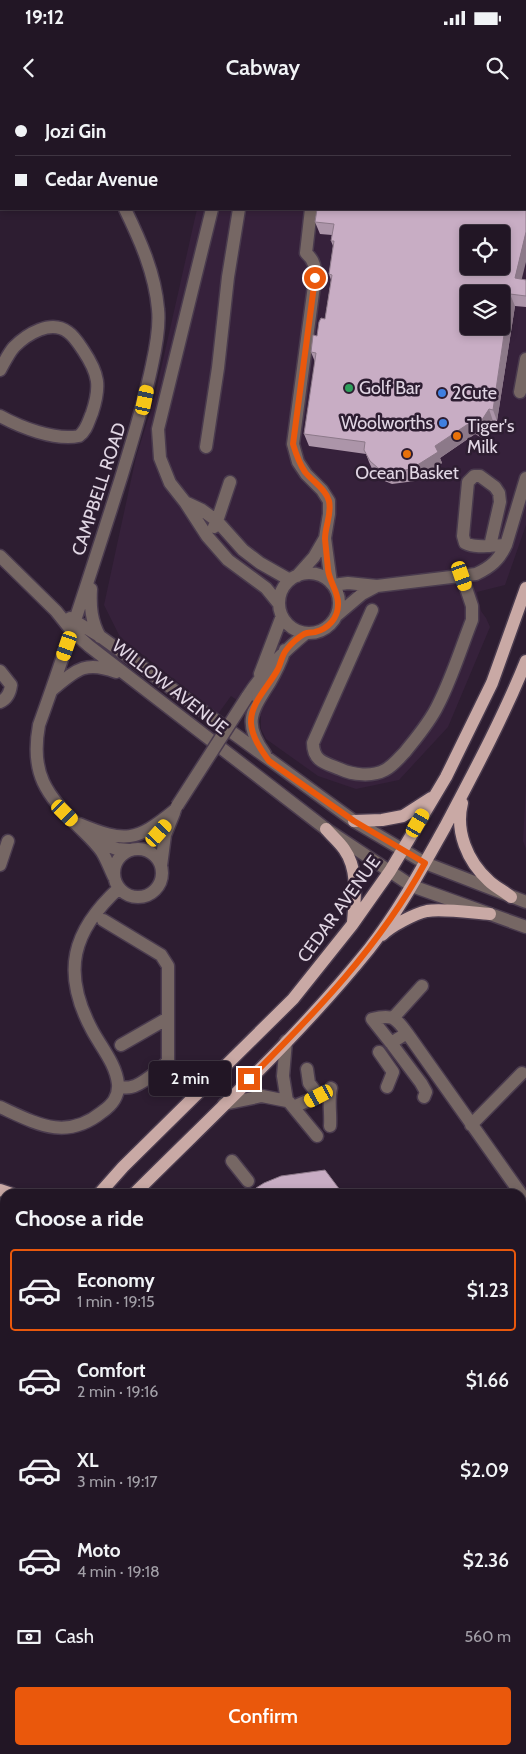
<!DOCTYPE html>
<html lang="en">
<head>
<meta charset="utf-8">
<style>
  :root { --surface:#221625; --page:#2a1f2d; --text:#f1f3f6; --muted:#a29fa7; --line:#3f3542; --accent:#ea580c }
  body { margin:0; font-family:Cabin,sans-serif; background:var(--page); color:var(--text); height:100vh; display:flex; flex-direction:column; font-size:19px; white-space:nowrap }
  * { box-sizing:border-box; margin:0 }
  p { font-size:16px; color:var(--muted) }
  .icon { flex:none; width:28px; height:28px; fill:none; stroke:currentColor; stroke-width:2; stroke-linecap:round; stroke-linejoin:round }
  .map { position:relative; flex:1; overflow:hidden }
  .sheet { position:absolute; left:0px; top:1089px; width:526px; height:566px; display:flex; flex-direction:column; background:var(--surface); border-radius:15px 15px 0 0; box-shadow:0 2px 8px #0003,0 0 0 1px var(--line) }
  .sheet>* { flex:none }
  .banner { position:absolute; left:0px; top:0px; width:526px; height:110px; box-shadow:0 2px 8px #0003,0 0 0 1px var(--line); display:grid; align-content:center; height:110px; padding:0 15px; background:var(--surface) }
  .controls { position:absolute; left:460px; top:125px; display:grid; gap:10px }
  .controls a { display:grid; place-items:center; width:50px; height:50px; border-radius:5px; background:var(--surface); box-shadow:0 2px 8px #0003,0 0 0 1px var(--line); font-size:25px }
  .end { position:absolute; width:22px; height:22px; margin:-11px; border:6px solid #ea580c; background:#fff; box-shadow:0 0 0 2px #fff }
  .from { border-radius:50% }
  .bubble { position:absolute; height:35px; border-radius:5px; background:var(--surface); box-shadow:0 2px 8px #0003,0 0 0 1px var(--line); font-size:16px; font-weight:600; line-height:35px; text-align:center }
  .car { position:absolute; width:15px; height:30px; margin:-15px -8px; border-radius:6px; box-shadow:0 0 4px 1px #0007; background:linear-gradient(#f5c518 24%,#345 0 40%,#f5c518 0 76%,#345 0 86%,#f5c518 0) }
  .banner b { display:flex; align-items:center; gap:18px; height:48px; font-size:19px }
  .banner b+b { border-top:1px solid var(--line) }
  .banner i { width:12px; height:12px; background:var(--text) }
  ul { padding:0; list-style:none }
  li { display:flex; align-items:center; gap:15px; height:82px; margin:0 10px 8px; padding:0 5px; border:2px solid transparent; border-radius:5px }
  li div { flex:1 }
  li b { display:block; font-size:19px }
  li em { font-style:normal; font-weight:600 }
  li.active { border-color:var(--accent) }
  li>.icon { width:45px; height:45px; stroke-width:1.5 }
  h2 { padding:0 15px; font-size:22px; line-height:60px }
  .pay { display:flex; align-items:center; gap:12px; height:55px; padding:0 15px; font-size:19px }
  .pay p { margin-inline-start:auto }
  .primary-button { display:flex; gap:10px; margin-top:auto; padding:10px 15px }
  .primary-button a { flex:1; height:58px; border-radius:5px; background:var(--accent); color:#fff; font-size:20px; font-weight:600; line-height:58px; text-align:center }
  .status { display:flex; justify-content:space-between; align-items:center; height:35px; padding:0 25px; background:var(--surface); direction:ltr }
  .status svg { height:14px; fill:currentColor }
  header { display:flex; justify-content:space-between; align-items:center; height:65px; padding:0 15px; background:var(--surface); font-size:22px; font-weight:600 }
  .map>svg:first-child { display:block }
  .built { fill:#36213b; fill-rule:evenodd }
  .lines { fill:none; stroke-linecap:round; stroke-linejoin:round }
  .minor-casing { stroke:#4a3b4e; stroke-width:15 }
  .major-casing { stroke:#4a3b4e; stroke-width:15 }
  .minor { stroke:#766764; stroke-width:12 }
  .major { stroke:#c9a9a5; stroke-width:12 }
  .minor-bridge-casing { stroke:#4a3b4e; stroke-width:15; stroke-linecap:butt }
  .minor-bridge { stroke:#766764; stroke-width:12 }
  .wall { fill:#ac95a9 }
  .shaded-wall { fill:#8c7989 }
  .building { fill:#c8adc4; stroke:#8c7989; fill-rule:evenodd }
  .route { stroke:#ea580c; stroke-width:6 }
  .leisure-dot { fill:#2e9e5b; stroke:#2d1d31; stroke-width:2 }
  .shop-dot { fill:#3f7fe0; stroke:#2d1d31; stroke-width:2 }
  .food-dot { fill:#e8710a; stroke:#2d1d31; stroke-width:2 }
  .labels { text-anchor:middle; dominant-baseline:central; stroke-width:5; stroke-linejoin:round; paint-order:stroke }
  .poi-label { font-size:18px; fill:#e1d6e4; stroke:#2d1d31; text-anchor:start }
  .street-label { font-size:18px; fill:#e1d6e4; stroke:#2d1d31 }
</style>
</head>
<body>
<div class="status"><b>19:12</b><svg viewBox="0 0 49 12"><path d="M0 12V9h3v3zM5 12V6h3v6zM10 12V3h3v9zM15 12V0h3v12zM26 1h20v11H26zM47 4h2v5h-2z"/></svg></div>
<header><svg class="icon" aria-label="back" viewBox="0 0 24 24"><path d="M15 5l-7 7 7 7"/></svg>Cabway<svg class="icon" aria-label="search" viewBox="0 0 24 24"><circle cx="10" cy="10" r="6"/><path d="M15 15l6 6"/></svg></header>
<div class="map">
<svg width="526" height="1654" viewBox="0 0 526 1654">
  <rect width="100%" height="100%" fill="#2d1d31"/>
  <!-- built -->
  <path class="built" d="M222 0H526V425L505 485 477 492 481 511 486 518 490 527 448 627 399 680 356 689 318 676 266 639 261 629V617L231 596 218 614 120 537 104 505 136 357 154 300 197 109H525V1H222ZM469 134H501V166H469ZM469 194H501V226H469Z
    M526 685V749L523 741Z"/>
  <g class="lines">
    <defs>
      <path id="minor" d="M71 0 72 1
        M178 0 182 1
        M238 1 239 0
        M0 18 1 20
        M212 109 158 329 160 358 170 383 185 402 207 436 228 460 266 488 279 504
        M311 109 306 153C315 161 315 167 315 178L293 344 298 362 306 374 322 390 329 401V414L325 438 331 483
        M0 270C4 263 8 254 14 247 27 234 51 219 68 232 74 236 79 244 83 250 99 274 101 286 92 313 88 322 87 330 79 336 55 341 20 327 0 316
        M520 292 526 259
        M206 347 218 268 228 177 239 109
        M185 402 202 410 217 421 243 450 260 463 290 480
        M214 427 217 421 230 382
        M490 446 500 402 499 393 495 387 480 376H474L468 382 463 436 465 443C476 449 493 445 506 445
        M0 456 56 511 72 531 89 546 326 729 412 786 526 827
        M279 503a30 30 0 1 1 60 0a30 30 0 1 1-60 0Z
        M297 476 314 457 325 438
        M333 485 348 483 377 486 476 474C491 467 499 460 506 445L526 378
        M91 489C90 506 91 521 100 537
        M372 510 313 643C313 661 325 663 340 669 353 675 372 677 385 670 393 666 399 658 405 652 417 637 430 622 438 605 452 578 461 548 472 520V506L462 476
        M336 516 362 494 377 486
        M70 518 101 537 354 721 425 763 526 802
        M0 571 11 585C10 593 7 599 0 602
        M260 574 282 516
        M52 590C76 570 85 560 116 572
        M247 597C263 572 283 552 306 533
        M265 654C242 622 252 611 270 582 276 572 281 561 285 550
        M79 724C125 743 136 742 175 710
        M94 741 117 749 129 750
        M114 773a24 24 0 1 1 48 0a24 24 0 1 1-48 0Z
        M0 765 8 741
        M161 766 165 735 174 713
        M114 777C110 769 107 760 102 752 96 743 87 735 79 727 46 694 30 674 39 625 68 545 94 463 120 381 132 342 144 304 152 265 156 247 160 227 158 209 155 173 140 140 125 109
        M103 820 161 855 168 866V961C162 968 140 986 131 987 127 988 122 987 118 987
        M393 918 422 886
        M407 933 391 943 372 919C392 914 395 917 407 933L521 1094
        M391 943 421 983 426 992 424 997
        M121 945 168 918
        M379 952 393 972 387 987
        M289 1002 317 1036
        M224 1004 262 996 287 1001 283 976 286 941
        M0 1007C37 1024 66 1041 102 1012 112 1005 119 997 118 984 116 964 101 947 92 930 61 872 72 831 119 788
        M293 1007 319 996 309 983 307 969
        M471 1025 522 973
        M330 1026C331 1013 328 1001 331 988
        M232 1061 248 1081
        M521 1113 525 1119
        M521 1354 526 1362
        M0 1458 5 1467
        M110 1650 113 1654
        M480 1650 482 1654"/>
      <path id="major" d="M462 703C455 731 467 761 489 781 495 787 504 791 511 797
        M354 721 382 720 403 716 431 698
        M326 729C332 736 339 742 344 749 359 770 355 798 353 822
        M382 835C391 826 414 814 427 811 442 808 474 813 490 814
        M0 1090 12 1094
        M99 1094 123 1067 293 899 352 825 390 771 446 677 492 583 526 488
        M134 1094C214 1014 298 937 369 849 399 811 422 768 445 727 474 672 503 618 526 561
        M0 1143 5 1148
        M350 1650 353 1654
        M370 1650 372 1654
        M423 1650 426 1654
        M443 1650 446 1654"/>
    </defs>
    <!-- minor casing -->
    <use href="#minor" class="minor-casing"/>
    <!-- major casing -->
    <use href="#major" class="major-casing"/>
    <!-- minor -->
    <use href="#minor" class="minor"/>
    <!-- major -->
    <use href="#major" class="major"/>
    <defs>
      <path id="minor-bridge" d="M177 706 247 597"/>
    </defs>
    <!-- minor-bridge casing -->
    <use href="#minor-bridge" class="minor-bridge-casing"/>
    <!-- minor-bridge -->
    <use href="#minor-bridge" class="minor-bridge"/>
  </g>
  <!-- wall -->
  <path class="wall" d="M317 109 522 179 526 180V207L515 206 497 321H493L482 338 475 334 440 358 442 363 415 381 392 384 382 380 374 373 369 362 366 354 309 346 304 334 315 262 311 252 317 236 325 219 331 180 329 174 333 146 331 141 332 135 320 134 315 122Z
    M526 1119V1322L521 1314V1122Z
    M488 1650H521L526 1654H490Z"/>
  <!-- shaded-wall -->
  <path class="shaded-wall" d="M526 34V76L525 77V41Z
    M526 132V162L519 190 515 178Z
    M510 194 515 206 497 321 493 310Z
    M489 309 493 321 482 338 478 326Z
    M471 322 475 334 440 358 442 363 415 381 411 369 435 346Z"/>
  <!-- building -->
  <path class="building" d="M317 0H526V34L525 41V1H317Z
    M525 68H526V132L515 178 526 180V196L510 194 493 310 489 309 478 326 471 322 435 346 438 352 411 369 388 373 378 368 370 361 364 350 365 342 304 334 316 253 311 252 313 235 317 236 319 222 321 218 325 219 332 175 329 174 334 141H331L334 124 315 122 317 109H525ZM469 134H501V166H469ZM469 194H501V226H469Z
    M325 1070 343 1094H252L256 1088 264 1083 281 1076Z
    M526 1119V1318L521 1310V1122Z
    M521 1404 526 1413V1654H493L491 1650H521Z"/>
  <g class="lines">
    <!-- route -->
    <path class="route" d="M249 979C315 913 380 846 425 763L354 721 269 661C261 650 252 637 251 623 250 603 269 586 278 569 281 563 282 554 287 549 291 544 299 537 304 534 308 532 312 533 315 532 328 529 338 518 338 505 339 492 329 482 328 469 327 459 326 449 325 439 325 426 332 414 329 401 326 389 312 381 305 372 299 363 296 354 293 344L315 178"/>
  </g>
  <!-- markers -->
  <circle class="leisure-dot" cx="349" cy="288" r="5"/>
  <g class="shop-dot">
    <circle cx="442" cy="293" r="5"/>
    <circle cx="443" cy="323" r="5"/>
  </g>
  <g class="food-dot">
    <circle cx="457" cy="336" r="5"/>
    <circle cx="407" cy="354" r="5"/>
  </g>
  <g class="labels">
    <!-- poi labels -->
    <g class="poi-label">
      <text x="359" y="288">Golf Bar</text>
      <text x="452" y="293">2Cute</text>
      <text x="433" y="323" text-anchor="end">Woolworths</text>
      <text x="467" y="326">Tiger's<tspan x="467" dy="21">Milk</tspan></text>
      <text x="407" y="373" text-anchor="middle">Ocean Basket</text>
    </g>
    <!-- street labels -->
    <g class="street-label">
      <text transform="translate(99 389) rotate(-72)">CAMPBELL ROAD</text>
      <text transform="translate(170 587) rotate(38)">WILLOW AVENUE</text>
      <text transform="translate(339 809) rotate(-54)">CEDAR AVENUE</text>
    </g>
  </g>
</svg>
<div class="controls">
<a><svg class="icon" aria-label="locate" viewBox="0 0 24 24"><circle cx="12" cy="12" r="6"/><path d="M12 2v4M12 18v4M2 12h4M18 12h4"/></svg></a>
<a><svg class="icon" aria-label="layers" viewBox="0 0 24 24"><path d="M12 4l9 5-9 5-9-5zM3 14l9 5 9-5"/></svg></a>
</div>
<i class="end from" style="left:315px;top:178px"></i>
<i class="end" style="left:249px;top:979px"></i>
<div class="bubble" style="left:149px;top:961px;width:82px">2 min</div>
<i class="car" style="left:145px;top:300px;rotate:12deg"></i>
<i class="car" style="left:462px;top:476px;rotate:161deg"></i>
<i class="car" style="left:67px;top:546px;rotate:199deg"></i>
<i class="car" style="left:65px;top:713px;rotate:135deg"></i>
<i class="car" style="left:418px;top:723px;rotate:30deg"></i>
<i class="car" style="left:159px;top:733px;rotate:42deg"></i>
<i class="car" style="left:319px;top:996px;rotate:242deg"></i>
<div class="banner">
<b><i class="from"></i>Jozi Gin</b>
<b><i></i>Cedar Avenue</b>
</div>
<section class="sheet">
<h2>Choose a ride</h2>
<ul>
<li class="active"><svg class="icon" aria-label="car" viewBox="0 0 24 24"><path d="M5 17H2v-5l4-1 3-4h7l3 4 3 1v5h-3M9 17h6M6 11h13"/><circle cx="7" cy="17" r="2"/><circle cx="17" cy="17" r="2"/></svg><div><b>Economy</b><p>1 min · 19:15</p></div><em>$1.23</em></li>
<li><svg class="icon" aria-label="car" viewBox="0 0 24 24"><path d="M5 17H2v-5l4-1 3-4h7l3 4 3 1v5h-3M9 17h6M6 11h13"/><circle cx="7" cy="17" r="2"/><circle cx="17" cy="17" r="2"/></svg><div><b>Comfort</b><p>2 min · 19:16</p></div><em>$1.66</em></li>
<li><svg class="icon" aria-label="car" viewBox="0 0 24 24"><path d="M5 17H2v-5l4-1 3-4h7l3 4 3 1v5h-3M9 17h6M6 11h13"/><circle cx="7" cy="17" r="2"/><circle cx="17" cy="17" r="2"/></svg><div><b>XL</b><p>3 min · 19:17</p></div><em>$2.09</em></li>
<li><svg class="icon" aria-label="car" viewBox="0 0 24 24"><path d="M5 17H2v-5l4-1 3-4h7l3 4 3 1v5h-3M9 17h6M6 11h13"/><circle cx="7" cy="17" r="2"/><circle cx="17" cy="17" r="2"/></svg><div><b>Moto</b><p>4 min · 19:18</p></div><em>$2.36</em></li>
</ul>
<div class="pay"><svg class="icon" aria-label="cash" viewBox="0 0 24 24"><path d="M3 7h18v10H3z"/><circle cx="12" cy="12" r="2"/></svg>Cash<p>560 m</p></div>
<div class="primary-button"><a>Confirm</a></div>
</section>
</div>
</body>
</html>
